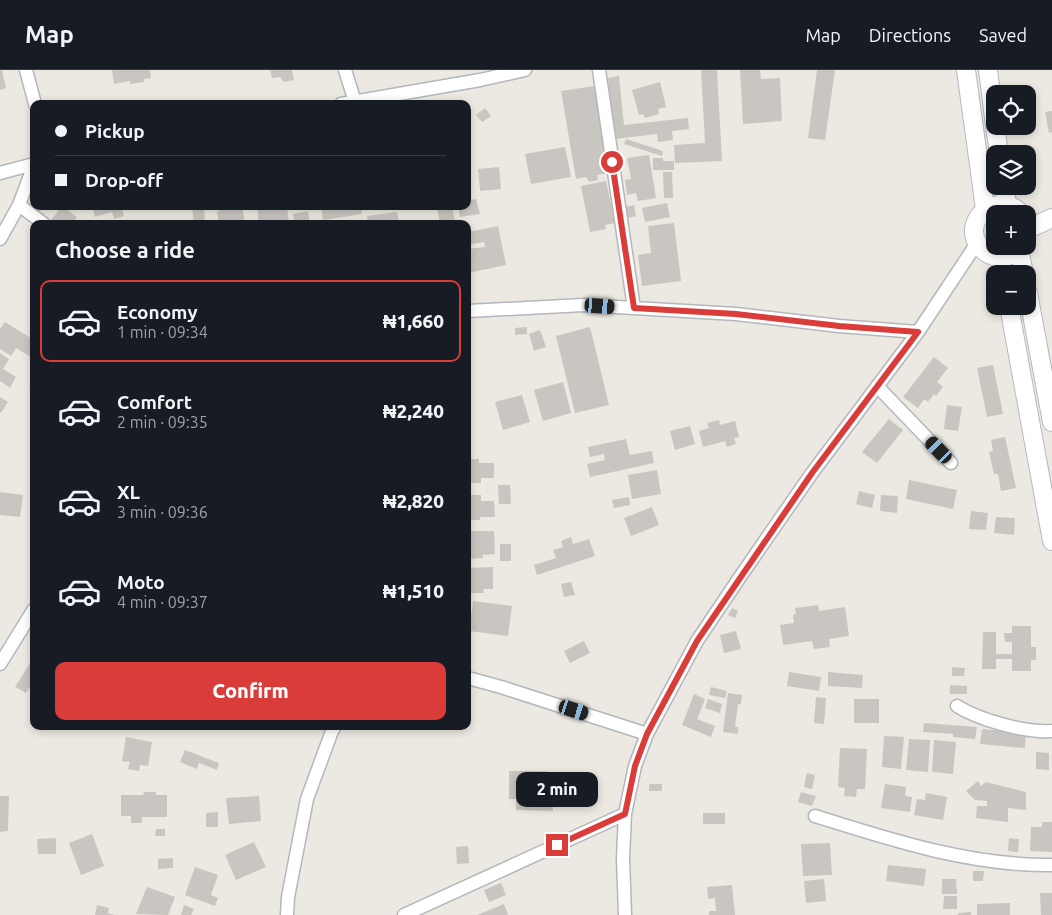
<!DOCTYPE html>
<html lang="en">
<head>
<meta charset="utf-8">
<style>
  :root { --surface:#171b24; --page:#242831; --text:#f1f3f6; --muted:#9ea1a6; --line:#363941; --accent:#da3c39 }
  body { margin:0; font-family:Ubuntu,sans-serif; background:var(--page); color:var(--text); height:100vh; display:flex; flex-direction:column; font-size:19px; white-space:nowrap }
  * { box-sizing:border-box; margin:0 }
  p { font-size:16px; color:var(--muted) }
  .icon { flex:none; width:28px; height:28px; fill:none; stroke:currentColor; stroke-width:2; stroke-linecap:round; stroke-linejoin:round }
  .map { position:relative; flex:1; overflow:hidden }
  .drawer { position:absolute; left:30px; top:150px; width:441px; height:510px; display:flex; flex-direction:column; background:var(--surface); border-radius:10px; box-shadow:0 2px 8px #0003 }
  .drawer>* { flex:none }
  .guide { position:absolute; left:30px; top:30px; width:441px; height:110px; border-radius:10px; box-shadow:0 2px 8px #0003; display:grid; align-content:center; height:110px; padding:0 25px; background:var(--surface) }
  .fabs { position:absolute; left:986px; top:15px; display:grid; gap:10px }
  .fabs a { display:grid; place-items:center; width:50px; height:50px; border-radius:10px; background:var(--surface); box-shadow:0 2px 8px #0003; font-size:25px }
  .end { position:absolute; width:22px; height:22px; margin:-11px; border:6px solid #da3c39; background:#fff; box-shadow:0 0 0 2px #fff }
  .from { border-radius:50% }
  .bubble { position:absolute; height:35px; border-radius:10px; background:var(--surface); box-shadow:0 2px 8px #0003; font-size:16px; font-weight:800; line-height:35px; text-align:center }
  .car { position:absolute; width:15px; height:30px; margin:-15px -8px; border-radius:6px; box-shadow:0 0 4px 1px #0007; background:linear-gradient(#222 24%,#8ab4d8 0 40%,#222 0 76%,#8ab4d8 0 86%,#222 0) }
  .guide b { display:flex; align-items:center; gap:18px; height:48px; font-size:19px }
  .guide b+b { border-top:1px solid var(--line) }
  .guide i { width:12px; height:12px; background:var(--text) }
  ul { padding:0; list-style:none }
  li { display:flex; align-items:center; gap:15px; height:82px; margin:0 10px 8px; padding:0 15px; border:2px solid transparent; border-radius:10px }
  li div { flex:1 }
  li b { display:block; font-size:19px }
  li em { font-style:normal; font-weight:800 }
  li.selected { border-color:var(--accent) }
  li>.icon { width:45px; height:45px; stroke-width:1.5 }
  h2 { padding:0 25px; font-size:22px; line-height:60px }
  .button { display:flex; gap:10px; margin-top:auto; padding:10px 25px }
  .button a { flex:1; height:58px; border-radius:10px; background:var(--accent); color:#fff; font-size:20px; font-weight:800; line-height:58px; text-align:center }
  header { display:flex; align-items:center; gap:30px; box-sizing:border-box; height:70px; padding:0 25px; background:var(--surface); border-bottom:1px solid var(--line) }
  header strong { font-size:24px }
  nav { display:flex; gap:28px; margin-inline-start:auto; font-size:18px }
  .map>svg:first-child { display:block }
  .building { fill:#c9c5c0 }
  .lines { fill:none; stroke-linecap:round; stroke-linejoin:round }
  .street-casing { stroke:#b4b7bb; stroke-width:15 }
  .secondary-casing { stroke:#b5b8bd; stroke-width:20 }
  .street { stroke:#fff; stroke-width:12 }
  .secondary { stroke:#fff; stroke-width:18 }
  .route { stroke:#da3c39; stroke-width:6 }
</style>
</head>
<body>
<header>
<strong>Map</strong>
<nav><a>Map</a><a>Directions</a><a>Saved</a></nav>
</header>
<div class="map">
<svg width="1052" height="845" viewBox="0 0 1052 845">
  <rect width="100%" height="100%" fill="#ebe9e1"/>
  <!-- building -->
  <path class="building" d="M0 0H2L6 18 0 20Z
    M112 0H150L151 8 144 9V12L130 14V11L114 14Z
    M270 0H292L294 10 284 12 280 7 272 8Z
    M701 0H717L722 91 675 93 674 75 705 73Z
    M740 0H760L761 9 780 8 782 51 743 54Z
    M817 0H835L825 70 808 68Z
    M619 6 624 55 688 48 689 59 672 61 673 70 658 72 657 64 615 69 608 8Z
    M660 12 666 37 658 39 659 44 645 48 643 44 639 45 632 20Z
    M594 16 609 103 597 105 598 110 589 112 586 107 576 109 561 21Z
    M485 38 491 46 482 52 476 45Z
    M1052 41V62L1049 63 1045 42Z
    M626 69 663 81 662 86 624 74Z
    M565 77 571 107 531 114 525 84Z
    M649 85 656 128 638 131 636 123 627 125 625 110 631 109 627 88Z
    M653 88H663V91H674V100H653Z
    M499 97 501 119 480 121 478 99Z
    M663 102H672L673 128H664Z
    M606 111 615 153 605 155 606 159 590 162 581 116Z
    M476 129 480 144 460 147 458 136H468V131Z
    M667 133 670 147 645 152 642 138Z
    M634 135 636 146 628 148 626 137Z
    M34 136H47L37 142Z
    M62 136 77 147 72 154H56L51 150Z
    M92 136H121L124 146 114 149 112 142 95 147Z
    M192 136H204L205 153 194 154Z
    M242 136 245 154H219L217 141Z
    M257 136H287L289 154H259Z
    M321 136H361L362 144 323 150Z
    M452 136 455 151 440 154 437 137Z
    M308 141 310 154H295L293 144Z
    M397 142 399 152 368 154 367 146Z
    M433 150 434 154H418V153Z
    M674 153 681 211 642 216 638 185 651 183 648 156Z
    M498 156 506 195 468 203V179L485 177 484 172 468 175V162Z
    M5 252 34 270V282L31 287 16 278 11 286 0 279V259Z
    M527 257V264L515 265V258Z
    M590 257 609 335 575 343 556 266Z
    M540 260 546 277 534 281 529 264Z
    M0 283 9 289 3 299 16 307 10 318 0 311Z
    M934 287 948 298 937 312 943 317 936 326 934 324 928 332 924 329 918 338 903 327Z
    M993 295 1003 344 987 347 977 298Z
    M34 312V323L29 319Z
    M563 312 571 343 543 351 534 320Z
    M522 325 530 352 503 360 495 332Z
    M0 327 8 332 1 343 0 342Z
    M947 335 962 337 958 361 944 359Z
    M889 349 903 360 877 393 862 382Z
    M719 350 720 355 735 351 739 367 734 368 736 374 727 377 725 371 703 377 699 361 709 358 707 353Z
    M690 356 695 374 675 380 670 361Z
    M1005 367 1016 418 1001 421 998 404H994L989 382 993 381 991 370Z
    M626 369 630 385 652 381 654 393 590 407 587 394 605 390 604 384 590 387 588 377Z
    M468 389H479V393H494V408H481V413H468Z
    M657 400 661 424 632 429 628 405Z
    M909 410 957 420 953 439 906 429Z
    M498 415H510L511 434H499Z
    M859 421 875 425 872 438 856 434Z
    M0 422 23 425 20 447 0 445Z
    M468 425H481V431H494L495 447H480V450H468Z
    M881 425 898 426 897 443 880 441Z
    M629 427 630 435 614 438 612 430Z
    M652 437 659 455 631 466 624 448Z
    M971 441 988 443 986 460 969 459Z
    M996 447 1015 448 1014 465 994 463Z
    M468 461H494L495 484 483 485V488L468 489Z
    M571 467 573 474 589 469 595 486 537 505 534 495 556 488 553 480 563 477 561 471Z
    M500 474H511V491H500Z
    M493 497V519H483L484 523H468V498Z
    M571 512 575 525 564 527 561 514Z
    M473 531 512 536 508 566 469 561Z
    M818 535 819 541 845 537 849 566 829 569 830 577 814 579 812 571 783 575 780 555 794 553 793 545 796 544 795 538Z
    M732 538 738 541 735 548 728 545Z
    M1012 556H1031V577H1036V590H1031V601H1012V589H996V599H982L983 562H996V584H1012V572H1005L1004 563H1012Z
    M736 561 741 579 724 583 720 565Z
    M584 571 590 583 570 593 564 581Z
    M34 587V611L26 623 15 617Z
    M952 597 965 598 964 606H952Z
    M789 602 821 607 819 621 787 616Z
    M828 602 863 605 862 618 828 616Z
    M950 615 967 616V624H950Z
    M711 617 727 621 725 628 709 625Z
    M728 623 742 625 741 634H738L735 657H738V664L723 662Z
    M694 624 705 629 697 649 715 656 711 667 682 655Z
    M816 627 826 628 824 654 814 653Z
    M708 629 722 634 720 643 705 638Z
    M854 629H879V653H854Z
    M924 653 977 657 975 669 953 667V664L923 662Z
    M982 659 1026 663 1025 678 980 674Z
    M884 666 904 667 901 699 882 697Z
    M126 667 152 672 148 696 140 695 139 701 128 699 130 692 122 691Z
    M909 669 930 670 928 702 906 700Z
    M934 670 956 672 953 704 932 702Z
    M840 678 867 679 865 719H857L856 727 844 726 845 718 838 717Z
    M185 680 219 693 217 700 199 693 197 699 180 692Z
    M1036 682 1049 683V700L1036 699Z
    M509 701H547V725H553V741L516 740V729H509Z
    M807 703 815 705 812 719 804 717Z
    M978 711 981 716 986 712 1026 722V740L1008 738V752L976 748 977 736H987V731L975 730 966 721Z
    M649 714H662V721H649Z
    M885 714 906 717 905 726 912 727 910 742 881 738Z
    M144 722H156V725H167V747H142V753H131V746H121V725H143Z
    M801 722 816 726 812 736 798 732Z
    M926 723 947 727 943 750 914 745 917 729 925 730Z
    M0 726H9L8 761 0 762Z
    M259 726 261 751 229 754 226 728Z
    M218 742V757H206V743Z
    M703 743H725V754H703Z
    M1042 752H1052V782L1030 781 1031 757H1042Z
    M156 759H165V766H155Z
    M92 764 104 796 81 805 69 773Z
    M56 768V784H38L37 769Z
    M1009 768 1019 769 1018 782 1008 781Z
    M254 772 266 797 236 810 225 785Z
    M830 773 832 805 803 806 801 774Z
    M468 776 469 793 457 794 456 777Z
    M173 788V798L158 799V789Z
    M888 795 926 799 924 816 886 811Z
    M195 797 218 805 211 825 218 828 215 836 185 825Z
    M973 801H984L983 811H973Z
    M824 809 826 831 806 833 804 811Z
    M942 809H956L957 824H942Z
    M501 813 506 825 489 832 484 820Z
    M732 815 735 845H709V841H716L715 828 708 829 707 817Z
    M147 817 175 827 168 845 136 844Z
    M1040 823H1052V845H1041Z
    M944 826H957V839H943Z
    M1010 833V845H977V834Z
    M504 834 508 845H477Z
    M97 835 109 838 108 843 115 845H95Z
    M184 835 194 839 191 845H181Z
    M971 842V845H958V843Z"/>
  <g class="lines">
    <defs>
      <path id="street" d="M26 0 35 34
        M345 0 355 32
        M599 0 634 238
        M341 34 480 10 525 0
        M0 103 34 94
        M19 135 44 154
        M0 169 19 135 34 95
        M468 241 583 235 736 244 839 256 918 262
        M877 316 951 393
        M0 594 34 539
        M468 608 501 617 647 664
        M957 636C979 650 1026 663 1052 661
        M815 746C891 770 971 796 1052 795
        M287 845 288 827 307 729 332 661 335 656
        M404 845 625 744
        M625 845 623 788 625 744 635 696 647 664 697 571 742 504 812 403 918 262 977 173"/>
      <path id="secondary" d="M966 0 985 139
        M988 0 995 56
        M995 56 999 84
        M1004 116 1007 135
        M1021 144C1000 119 960 149 979 176 984 182 990 186 998 187 1007 188 1017 184 1022 176
        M1028 159 1052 148
        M1019 180 1024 204
        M1000 187 1003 204
        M1028 223 1052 352
        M1009 236 1052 471"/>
    </defs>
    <!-- street casing -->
    <use href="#street" class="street-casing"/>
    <!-- secondary casing -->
    <use href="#secondary" class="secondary-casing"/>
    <!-- street -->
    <use href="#street" class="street"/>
    <!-- secondary -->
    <use href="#secondary" class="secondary"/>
  </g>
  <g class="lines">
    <!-- route -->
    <path class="route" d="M557 775 625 744 635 696 647 664 697 571 812 403 918 262 839 256 736 244 634 238 612 92"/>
  </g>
</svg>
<div class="fabs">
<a><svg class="icon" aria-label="locate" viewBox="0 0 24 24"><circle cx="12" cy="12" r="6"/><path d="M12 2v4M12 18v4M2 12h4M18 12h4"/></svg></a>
<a><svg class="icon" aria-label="layers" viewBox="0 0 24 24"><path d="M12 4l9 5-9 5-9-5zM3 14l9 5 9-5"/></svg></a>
<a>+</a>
<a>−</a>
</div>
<i class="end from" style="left:612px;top:92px"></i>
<i class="end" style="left:557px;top:775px"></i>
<div class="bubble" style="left:516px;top:702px;width:82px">2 min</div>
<i class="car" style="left:600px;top:236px;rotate:94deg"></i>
<i class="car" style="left:939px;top:380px;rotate:316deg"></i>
<i class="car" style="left:574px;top:640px;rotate:108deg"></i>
<div class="guide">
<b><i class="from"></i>Pickup</b>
<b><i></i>Drop-off</b>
</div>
<section class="drawer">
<h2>Choose a ride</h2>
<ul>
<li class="selected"><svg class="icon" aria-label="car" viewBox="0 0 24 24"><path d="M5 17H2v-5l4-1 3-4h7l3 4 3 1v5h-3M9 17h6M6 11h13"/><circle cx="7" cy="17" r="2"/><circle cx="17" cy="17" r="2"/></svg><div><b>Economy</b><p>1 min · 09:34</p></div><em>₦1,660</em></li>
<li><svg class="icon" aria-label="car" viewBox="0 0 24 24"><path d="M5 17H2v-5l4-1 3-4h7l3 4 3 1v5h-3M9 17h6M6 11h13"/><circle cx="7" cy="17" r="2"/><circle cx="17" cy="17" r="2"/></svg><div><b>Comfort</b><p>2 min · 09:35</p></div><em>₦2,240</em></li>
<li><svg class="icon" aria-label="car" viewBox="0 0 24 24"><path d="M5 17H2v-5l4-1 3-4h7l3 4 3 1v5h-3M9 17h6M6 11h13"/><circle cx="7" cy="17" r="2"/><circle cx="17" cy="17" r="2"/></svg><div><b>XL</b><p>3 min · 09:36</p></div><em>₦2,820</em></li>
<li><svg class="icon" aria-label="car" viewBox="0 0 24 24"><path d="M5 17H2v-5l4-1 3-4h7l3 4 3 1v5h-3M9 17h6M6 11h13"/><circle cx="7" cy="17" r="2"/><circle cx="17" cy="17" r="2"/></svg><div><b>Moto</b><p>4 min · 09:37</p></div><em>₦1,510</em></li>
</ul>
<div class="button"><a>Confirm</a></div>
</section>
</div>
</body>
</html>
